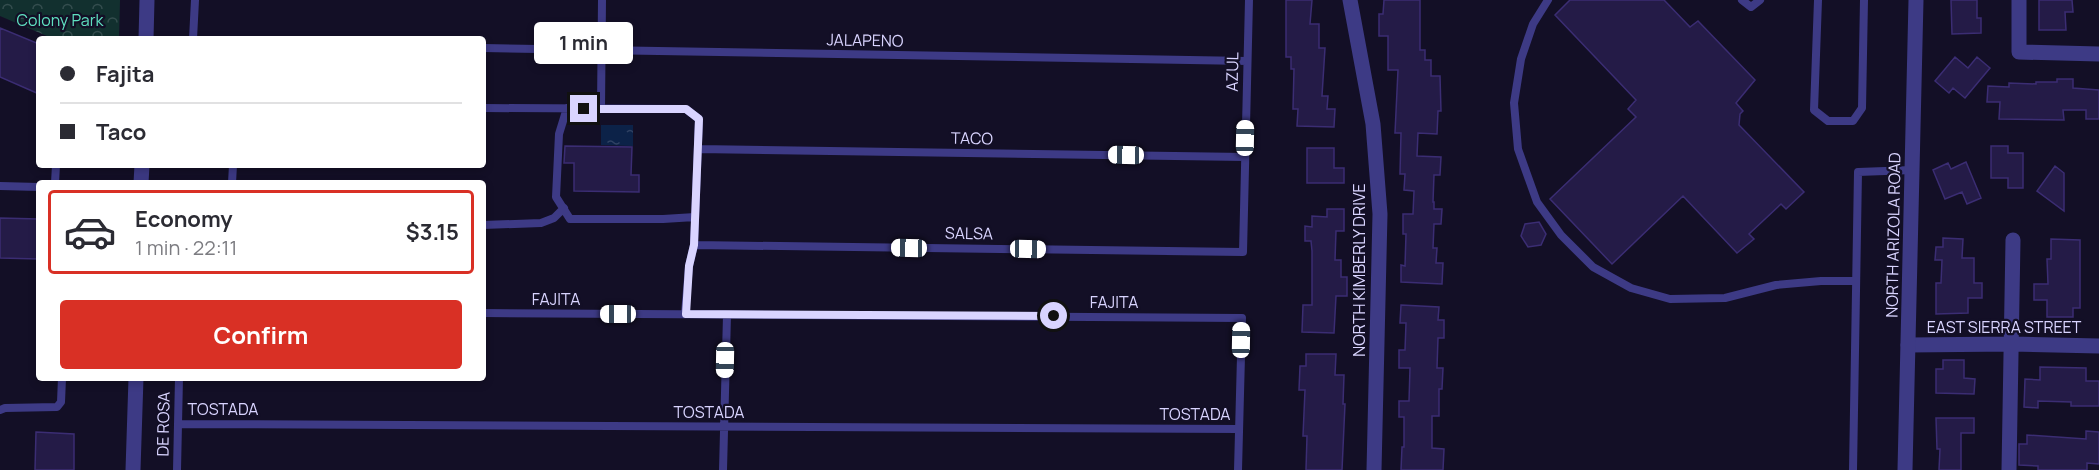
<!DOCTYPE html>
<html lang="en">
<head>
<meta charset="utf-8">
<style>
  :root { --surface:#fff; --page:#f2f2f3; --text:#2b2b33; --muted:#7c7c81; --line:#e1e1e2; --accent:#d93025 }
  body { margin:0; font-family:Manrope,sans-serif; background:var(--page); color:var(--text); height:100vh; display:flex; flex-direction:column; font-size:22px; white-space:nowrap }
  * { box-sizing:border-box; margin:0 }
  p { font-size:20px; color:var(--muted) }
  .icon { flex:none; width:33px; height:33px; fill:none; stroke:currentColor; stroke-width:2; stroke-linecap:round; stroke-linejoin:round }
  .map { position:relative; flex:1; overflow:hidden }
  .panel { position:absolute; left:36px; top:180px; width:450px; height:201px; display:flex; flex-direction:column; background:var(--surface); border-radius:6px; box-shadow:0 3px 9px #0003 }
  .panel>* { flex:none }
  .hud { position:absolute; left:36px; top:36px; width:450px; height:132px; border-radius:6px; box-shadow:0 3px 9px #0003; display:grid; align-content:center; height:132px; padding:0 24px; background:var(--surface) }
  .end { position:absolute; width:27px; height:27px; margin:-14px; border:8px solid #d9d4ff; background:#111; box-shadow:0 0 0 3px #111 }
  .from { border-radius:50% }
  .bubble { position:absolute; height:42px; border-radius:6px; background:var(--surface); box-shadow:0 3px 9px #0003; font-size:20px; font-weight:700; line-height:42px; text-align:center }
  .car { position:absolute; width:18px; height:36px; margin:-18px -9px; border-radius:8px; box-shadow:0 0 4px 2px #0007; background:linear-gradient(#fff 24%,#345 0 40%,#fff 0 76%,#345 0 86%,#fff 0) }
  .hud b { display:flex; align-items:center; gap:21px; height:57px; font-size:22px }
  .hud b+b { border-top:2px solid var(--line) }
  .hud i { width:15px; height:15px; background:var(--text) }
  ul { padding:10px 0 0; list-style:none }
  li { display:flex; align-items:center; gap:18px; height:84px; margin:0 12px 9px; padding:0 12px; border:3px solid transparent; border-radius:6px }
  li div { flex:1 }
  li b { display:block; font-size:22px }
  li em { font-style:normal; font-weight:700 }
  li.active { border-color:var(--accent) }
  li>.icon { width:54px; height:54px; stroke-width:1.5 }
  .cta { display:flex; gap:12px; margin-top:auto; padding:12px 24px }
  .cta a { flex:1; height:69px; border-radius:6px; background:var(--accent); color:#fff; font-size:24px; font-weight:700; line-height:69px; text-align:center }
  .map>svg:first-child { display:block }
  .park { fill:url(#park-crowns) }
  .water { fill:url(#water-ripples) }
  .building { fill:#241b47; stroke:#3b2d73; stroke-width:1.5 }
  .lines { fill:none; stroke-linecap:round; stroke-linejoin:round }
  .service { stroke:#3d3a85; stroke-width:8 }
  .minor { stroke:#3d3a85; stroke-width:15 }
  .tertiary { stroke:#3d3a85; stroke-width:15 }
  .route { stroke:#d9d4ff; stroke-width:8 }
  .labels { text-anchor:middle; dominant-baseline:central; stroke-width:4.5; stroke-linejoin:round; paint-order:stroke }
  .park-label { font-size:16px; fill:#5fe0c0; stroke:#130f26 }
  .street-label { font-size:16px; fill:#d9d4ff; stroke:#130f26 }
</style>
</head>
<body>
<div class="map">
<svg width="2099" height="470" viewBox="0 0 2099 470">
  <defs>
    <pattern id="park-crowns" width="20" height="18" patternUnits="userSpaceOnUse" patternTransform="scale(1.5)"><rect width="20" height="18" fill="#12302f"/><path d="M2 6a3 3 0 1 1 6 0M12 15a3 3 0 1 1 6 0" fill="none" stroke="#344d4e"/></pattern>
    <pattern id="water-ripples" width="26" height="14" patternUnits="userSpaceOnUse" patternTransform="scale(1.5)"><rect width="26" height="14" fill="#0c2248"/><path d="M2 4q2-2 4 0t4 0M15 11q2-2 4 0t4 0" fill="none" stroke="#2f4163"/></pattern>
  </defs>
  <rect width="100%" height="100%" fill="#130f26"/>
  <!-- park -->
  <path class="park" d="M0 0H120L119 39H54L0 16Z"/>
  <!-- water -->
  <path class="water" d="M601 125H633V146L601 145Z"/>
  <!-- building -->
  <path class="building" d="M1286 0H1312L1310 24H1319V48H1325L1322 96H1328L1327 109H1335L1334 127 1297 126 1298 109H1293L1294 69H1291V57H1286Z
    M1384 0H1420V50H1425V60H1431V76H1440L1441 111H1438L1437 134 1418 133 1417 156 1441 157 1440 175H1434L1433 202H1434V209H1442L1441 224H1434L1433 248H1437L1436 263H1443L1442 284 1401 282V265L1405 266 1406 234H1403V214H1413L1414 191 1404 190 1405 174H1400L1401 133H1395L1398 70H1388V36H1379V14H1383Z
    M1570 0H1664L1690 27 1698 21 1755 80 1736 103 1743 111 1740 114 1739 125 1804 192 1786 209 1781 204 1749 234 1754 239 1737 253 1683 196 1612 264 1550 199 1636 117 1628 109 1636 100 1555 15Z
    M1951 0H1977V18H1981V33L1952 34Z
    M2039 0H2072L2073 12H2065L2066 30H2039Z
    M0 28 39 44V94L0 77Z
    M1955 57 1968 68 1977 57 1990 68 1965 98 1953 88 1949 93 1935 81Z
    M2057 79H2073V88L2099 90V119H2086V110H2063L2064 120 1999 119 2000 102H1987L1988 86 2009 87V83L2036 84V82H2057Z
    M565 146 632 147 631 175H639V192L574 191V163H564Z
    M1991 146H2008V153H2023V188H2008V178H1991Z
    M1307 148H1334V168H1344V183H1307Z
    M1966 162 1981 198 1967 204 1962 192 1945 199 1933 170 1948 163 1951 169Z
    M2055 166 2064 173V211L2037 191Z
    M1327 209H1344V231H1336L1335 260H1341V277H1347V296H1336L1334 333 1302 332 1303 305H1312V251L1311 241H1305V226L1312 227V216L1327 217Z
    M0 218 39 219V259L0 258Z
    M1539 222 1546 234 1541 245 1528 247 1521 236 1525 224Z
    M1943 238 1963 239 1962 258H1974V283H1982V298H1968V313L1936 314V283H1941L1942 260H1935L1936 247H1943Z
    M2051 239 2080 240V308H2073V317H2047V300H2034V284H2048L2047 259H2051Z
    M1401 305 1439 307 1438 320H1444V338H1438L1437 368H1443L1442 389H1439V416H1432V448L1444 449 1443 470H1401L1402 447H1404V417H1399V401H1409L1410 368H1399V350H1405L1406 323H1400Z
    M1306 354H1336L1335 375H1344L1343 404H1345L1342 470H1306L1307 436H1303L1305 390H1299L1300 366H1306Z
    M1943 360H1964V378L1975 379 1974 394 1936 393V369H1943Z
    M2040 367 2086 368V381H2099V406H2071V402L2038 401V408L2024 407 2025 379 2040 380Z
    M1936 418H1974V433H1961V470H1939L1940 449H1937Z
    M2086 431 2099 432V464L2087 463V470H2038V466L2019 465V444H2027V435L2086 439Z
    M36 432 74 434V470H35Z"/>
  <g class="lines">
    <!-- service -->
    <path class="service" d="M1548 0 1533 24 1521 59 1514 103 1518 149 1537 202 1561 235 1593 267 1631 288 1670 299 1725 298 1776 285 1821 281H1856
      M1742 0 1751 7 1760 0
      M1818 0 1814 110 1828 121H1853L1862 108 1864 0
      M193 39 195 0
      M483 48 1247 61
      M483 108 686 109 699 119 694 245 689 266 685 314
      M567 108 559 134 556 197 570 219H663L695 217
      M601 109 602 0
      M698 149 1245 157
      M55 183 56 165
      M232 183 233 165
      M0 186 39 187
      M483 225 541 223 554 218 564 208
      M694 245 1243 252 1249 0
      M483 313 1242 318 1238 470
      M0 410 5 408 57 407 61 402 62 378
      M178 424 1239 429
      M177 470 179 378
      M723 470 727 315
      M1853 470 1858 172 1912 170"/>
    <!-- minor -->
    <path class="minor" d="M1350 0 1373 124 1380 214 1374 470
      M2019 0V52L2099 54
      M1908 345 2012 344 2099 346
      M2009 470 2013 240"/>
    <!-- tertiary -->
    <path class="tertiary" d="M146 39 147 0
      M141 183 142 165
      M133 470 136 378
      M1905 470 1916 0"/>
  </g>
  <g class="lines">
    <!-- route -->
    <path class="route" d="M584 109H686L699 119 694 245 689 266 686 314 1054 316"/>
  </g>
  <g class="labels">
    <!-- park labels -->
    <g class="park-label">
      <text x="60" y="20">Colony Park</text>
    </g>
    <!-- street labels -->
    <g class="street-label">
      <text transform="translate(865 40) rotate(1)">JALAPENO</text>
      <text transform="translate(1232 72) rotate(-89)">AZUL</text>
      <text transform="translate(972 138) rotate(1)">TACO</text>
      <text transform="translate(969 233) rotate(1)">SALSA</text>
      <text transform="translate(1893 235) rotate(-89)">NORTH ARIZOLA ROAD</text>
      <text transform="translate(1359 270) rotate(-90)">NORTH KIMBERLY DRIVE</text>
      <text x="556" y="299">FAJITA</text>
      <text x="1114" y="302">FAJITA</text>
      <text x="2004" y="327">EAST SIERRA STREET</text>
      <text x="223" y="409">TOSTADA</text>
      <text x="709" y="412">TOSTADA</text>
      <text x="1195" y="414">TOSTADA</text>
      <text transform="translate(163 424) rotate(-89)">DE ROSA</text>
    </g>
  </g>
</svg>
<i class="end from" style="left:1054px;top:316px"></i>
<i class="end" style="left:584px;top:109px"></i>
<div class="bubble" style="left:534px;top:22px;width:99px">1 min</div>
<i class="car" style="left:1245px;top:138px;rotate:1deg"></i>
<i class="car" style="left:1126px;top:155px;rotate:271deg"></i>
<i class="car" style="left:909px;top:248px;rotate:271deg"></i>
<i class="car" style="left:1028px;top:249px;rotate:91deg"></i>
<i class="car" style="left:618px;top:314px;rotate:270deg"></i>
<i class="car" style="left:1241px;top:340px;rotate:1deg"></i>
<i class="car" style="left:725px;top:360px;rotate:181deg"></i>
<div class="hud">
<b><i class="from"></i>Fajita</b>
<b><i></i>Taco</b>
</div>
<section class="panel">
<ul>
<li class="active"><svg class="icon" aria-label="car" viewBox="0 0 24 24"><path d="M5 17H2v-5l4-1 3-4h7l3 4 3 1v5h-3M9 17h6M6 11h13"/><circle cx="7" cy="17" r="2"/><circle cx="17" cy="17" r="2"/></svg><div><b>Economy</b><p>1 min · 22:11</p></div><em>$3.15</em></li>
</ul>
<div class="cta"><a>Confirm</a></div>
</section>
</div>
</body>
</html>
